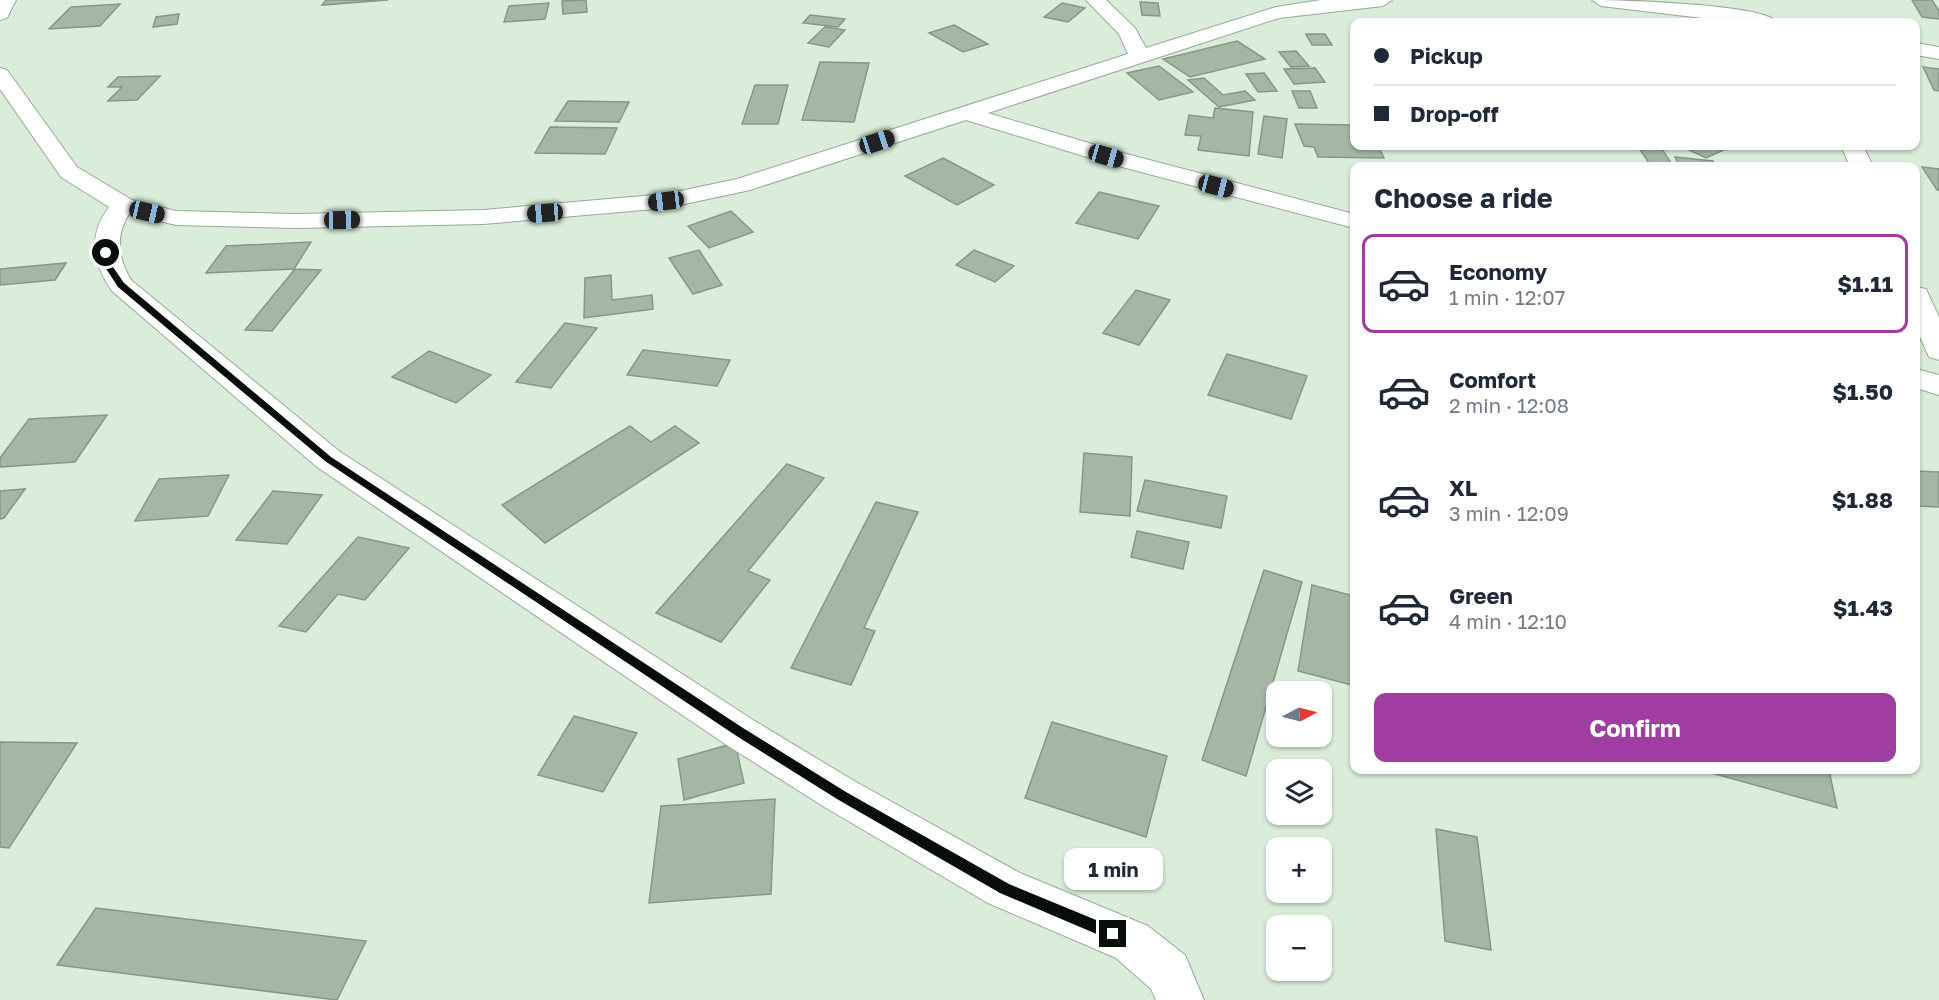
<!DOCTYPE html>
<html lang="en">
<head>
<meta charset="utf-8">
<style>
  :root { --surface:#fff; --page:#f6f6f7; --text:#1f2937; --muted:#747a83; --line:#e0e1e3; --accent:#a03da3 }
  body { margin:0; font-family:"Golos Text",sans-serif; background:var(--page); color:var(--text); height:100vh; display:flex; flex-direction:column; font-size:22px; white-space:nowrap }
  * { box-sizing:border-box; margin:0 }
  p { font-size:20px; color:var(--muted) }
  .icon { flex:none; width:33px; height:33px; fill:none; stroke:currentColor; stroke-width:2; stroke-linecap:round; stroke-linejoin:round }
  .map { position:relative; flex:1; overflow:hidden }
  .panel { position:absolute; left:1350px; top:162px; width:570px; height:612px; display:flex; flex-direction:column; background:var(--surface); border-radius:12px; box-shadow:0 2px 4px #0004 }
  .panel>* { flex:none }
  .banner { position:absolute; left:1350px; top:18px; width:570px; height:132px; border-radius:12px; box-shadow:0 2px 4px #0004; display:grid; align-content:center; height:132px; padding:0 24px; background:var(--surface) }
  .needle { width:39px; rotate:83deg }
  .buttons { position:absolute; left:1266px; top:681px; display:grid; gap:12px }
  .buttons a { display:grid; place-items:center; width:66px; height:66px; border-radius:12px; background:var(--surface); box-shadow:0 2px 4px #0004; font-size:30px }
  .end { position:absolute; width:27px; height:27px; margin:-14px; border:8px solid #070d08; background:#fff; box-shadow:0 0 0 3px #fff }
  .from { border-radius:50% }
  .bubble { position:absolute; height:42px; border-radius:12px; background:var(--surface); box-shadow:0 2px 4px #0004; font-size:20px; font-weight:700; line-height:42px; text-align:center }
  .car { position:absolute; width:18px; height:36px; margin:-18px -9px; border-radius:8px; box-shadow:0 0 4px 2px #0007; background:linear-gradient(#222 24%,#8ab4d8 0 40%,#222 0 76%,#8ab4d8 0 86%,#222 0) }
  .banner b { display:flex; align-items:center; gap:21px; height:57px; font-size:22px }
  .banner b+b { border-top:2px solid var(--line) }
  .banner i { width:15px; height:15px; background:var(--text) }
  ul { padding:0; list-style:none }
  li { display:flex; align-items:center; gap:18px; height:99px; margin:0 12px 9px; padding:0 12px; border:3px solid transparent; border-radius:12px }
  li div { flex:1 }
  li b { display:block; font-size:22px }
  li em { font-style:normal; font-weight:700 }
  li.on { border-color:var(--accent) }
  li>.icon { width:54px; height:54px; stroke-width:1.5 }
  h2 { padding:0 24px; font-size:27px; line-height:72px }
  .cta { display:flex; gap:12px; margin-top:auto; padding:12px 24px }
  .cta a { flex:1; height:69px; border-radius:12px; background:var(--accent); color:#fff; font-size:24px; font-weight:700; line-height:69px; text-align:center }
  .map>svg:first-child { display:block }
  .building { fill:#a4b7a5; stroke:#859786; stroke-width:1.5 }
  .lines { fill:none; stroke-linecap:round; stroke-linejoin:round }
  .street-casing { stroke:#97a997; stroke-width:2 }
  .street { fill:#fff; fill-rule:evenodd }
  .route { fill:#070d08 }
</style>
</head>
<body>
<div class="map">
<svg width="1939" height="1000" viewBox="0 0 1939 1000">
  <rect width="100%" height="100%" fill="#d9edda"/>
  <!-- building -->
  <path class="building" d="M326 0H388L322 5Z
    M586 0 587 12 563 14 562 1Z
    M1912 0H1932L1939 11V19L1922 17Z
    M1140 2 1158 3 1160 16 1142 15Z
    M549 3 545 19 504 22 509 6Z
    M1062 3 1085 8 1068 22 1044 17Z
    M120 4 100 26 49 29 71 7Z
    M179 14 177 24 153 27 156 17Z
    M810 15 845 19 838 27 803 23Z
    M954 25 988 44 963 52 929 33Z
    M825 27 845 30 829 47 808 43Z
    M1306 34H1325L1332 45H1312Z
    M1237 41 1265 59 1190 77 1163 59Z
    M1296 51 1309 66 1291 67 1279 52Z
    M820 62 869 63 854 122 802 120Z
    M1159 66 1193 92 1159 100 1127 73Z
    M1923 67 1939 69V91L1934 90Z
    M1315 68 1325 82 1294 84 1284 69Z
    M1264 73 1277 91 1258 92 1246 74Z
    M160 76 137 100 108 101 122 87H108L118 77Z
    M1204 78 1223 95 1245 91 1255 100 1219 107 1188 80Z
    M755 85H788L778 124H742Z
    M1292 91H1310L1317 108H1299Z
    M568 101 629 102 619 122 555 121Z
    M1215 108 1253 112 1249 156 1198 150 1201 136 1185 135 1189 115 1213 118Z
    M1264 116 1287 119 1282 158 1258 154Z
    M1295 124 1354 125V146H1378L1384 158 1318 157 1314 147 1304 146Z
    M550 127 617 128 605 154 535 153Z
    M1686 146H1727L1730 147 1706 158 1683 147Z
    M1639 148 1662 149 1673 166H1651Z
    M1675 157 1713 161 1715 166H1679Z
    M943 158 994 185 957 205 905 176Z
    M1922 167 1939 169V190H1937Z
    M1099 192 1159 206 1138 239 1076 223Z
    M731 211 753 232 709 248 688 226Z
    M311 242 294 269 206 273 226 246Z
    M699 250 722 285 693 294 669 258Z
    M974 250 1014 266 995 282 956 265Z
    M66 263 55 280 0 285V269Z
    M295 269 321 270 272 331 245 330Z
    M611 275 612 300 652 295 653 309 584 318 585 278Z
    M1136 290 1170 300 1139 345 1103 333Z
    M565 323 597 328 551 388 516 382Z
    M643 350 730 360 717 386 627 375Z
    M429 351 491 375 456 403 392 377Z
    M1227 354 1307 376 1291 419 1208 395Z
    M107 415 75 462 0 467V458L29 419Z
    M630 426 651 442 675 426 699 443 545 543 502 505Z
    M1084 453 1132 457 1130 516 1080 512Z
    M787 464 824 478 748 571 770 580 721 642 656 613Z
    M1916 471 1939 472V507L1916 506Z
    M229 475 208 516 135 521 159 479Z
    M1145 480 1227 496 1221 528 1137 511Z
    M25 489 4 518 0 519V491Z
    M273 491 322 495 287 544 236 540Z
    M876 502 918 512 864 628 875 631 851 685 791 668Z
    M1137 531 1189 542 1183 569 1131 557Z
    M358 537 409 548 365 600 338 594 306 632 279 626Z
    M1264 570 1302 582 1246 776 1202 760Z
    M1312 585 1354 596V662L1352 685 1298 671Z
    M574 716 637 733 603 792 538 775Z
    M1052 722 1167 756 1146 837 1025 798Z
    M0 742 77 743 9 848 0 847Z
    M735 743 744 783 684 800 678 759Z
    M1701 770H1829L1837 808Z
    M775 799 771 894 649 903 661 806Z
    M1436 829 1477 837 1491 950 1445 941Z
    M96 908 366 941 337 1000 57 965Z"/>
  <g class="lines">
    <defs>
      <path id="street" d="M0 0H16L7 18 0 20Z
        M1086 0H1106L1135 28 1146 48 1276 7 1321 0H1392L1383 6 1279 18 988 113 1119 152 1354 214V228L1103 162 966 120 750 190 666 208 483 224 295 228 176 225 129 214C115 236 118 258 131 280L339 451 753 720 856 782 1020 873 1148 926 1185 955 1204 1000H1156L1151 989 1116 958 988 903 826 808 725 744 317 467 112 291C92 262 88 235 109 207L61 177 0 89V68L7 70 77 167 132 200 176 211 295 214 483 210 666 194 737 179 1128 54 1119 34Z
        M1592 0C1619 0 1764 4 1777 22H1736L1601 6Z
        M1916 43 1939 47V59L1916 55Z
        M1841 146H1863L1873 166H1850Z
        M1916 287 1926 289 1939 317V360L1929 357 1916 328Z
        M1916 369 1939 375V395L1916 388Z"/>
    </defs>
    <!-- street casing -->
    <use href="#street" class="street-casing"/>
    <!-- street -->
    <use href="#street" class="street"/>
  </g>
  <!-- route -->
  <path class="route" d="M106 250 110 253 113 267 124 283 331 457 743 728 846 792 1009 884 1118 929V939L1113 941 1000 893 837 799 735 735 325 461 118 287 105 267 103 253Z"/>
</svg>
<div class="buttons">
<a><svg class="needle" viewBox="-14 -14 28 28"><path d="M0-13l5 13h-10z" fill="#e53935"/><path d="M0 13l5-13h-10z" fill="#747a83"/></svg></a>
<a><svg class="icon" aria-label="layers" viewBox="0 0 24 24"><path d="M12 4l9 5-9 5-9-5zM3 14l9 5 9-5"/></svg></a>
<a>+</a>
<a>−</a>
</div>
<i class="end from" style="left:106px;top:253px"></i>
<i class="end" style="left:1113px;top:934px"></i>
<div class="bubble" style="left:1064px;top:848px;width:99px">1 min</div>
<i class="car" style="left:877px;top:142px;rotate:72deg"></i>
<i class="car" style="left:1106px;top:156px;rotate:106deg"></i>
<i class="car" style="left:1216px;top:186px;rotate:104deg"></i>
<i class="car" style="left:666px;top:201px;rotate:263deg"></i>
<i class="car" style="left:147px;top:212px;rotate:103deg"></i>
<i class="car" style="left:545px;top:213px;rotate:266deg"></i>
<i class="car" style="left:342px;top:220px;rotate:89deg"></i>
<div class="banner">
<b><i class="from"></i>Pickup</b>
<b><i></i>Drop-off</b>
</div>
<section class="panel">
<h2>Choose a ride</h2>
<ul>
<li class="on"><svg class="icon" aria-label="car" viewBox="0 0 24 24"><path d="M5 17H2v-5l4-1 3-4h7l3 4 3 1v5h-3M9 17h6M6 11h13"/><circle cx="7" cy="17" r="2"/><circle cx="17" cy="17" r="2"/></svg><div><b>Economy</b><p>1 min · 12:07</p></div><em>$1.11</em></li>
<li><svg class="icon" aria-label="car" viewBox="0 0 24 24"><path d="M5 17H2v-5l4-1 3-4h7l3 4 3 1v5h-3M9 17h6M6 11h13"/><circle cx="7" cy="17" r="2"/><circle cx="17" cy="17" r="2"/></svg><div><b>Comfort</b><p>2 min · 12:08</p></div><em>$1.50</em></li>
<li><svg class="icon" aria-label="car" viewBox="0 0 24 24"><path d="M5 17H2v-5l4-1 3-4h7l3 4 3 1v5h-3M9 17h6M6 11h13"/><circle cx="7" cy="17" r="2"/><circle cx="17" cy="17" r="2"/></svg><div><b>XL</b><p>3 min · 12:09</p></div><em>$1.88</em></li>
<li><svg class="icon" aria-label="car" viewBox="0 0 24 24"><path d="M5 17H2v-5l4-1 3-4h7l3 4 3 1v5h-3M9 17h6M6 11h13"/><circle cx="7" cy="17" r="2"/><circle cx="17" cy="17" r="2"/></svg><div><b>Green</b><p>4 min · 12:10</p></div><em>$1.43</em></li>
</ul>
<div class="cta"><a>Confirm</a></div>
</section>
</div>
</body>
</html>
